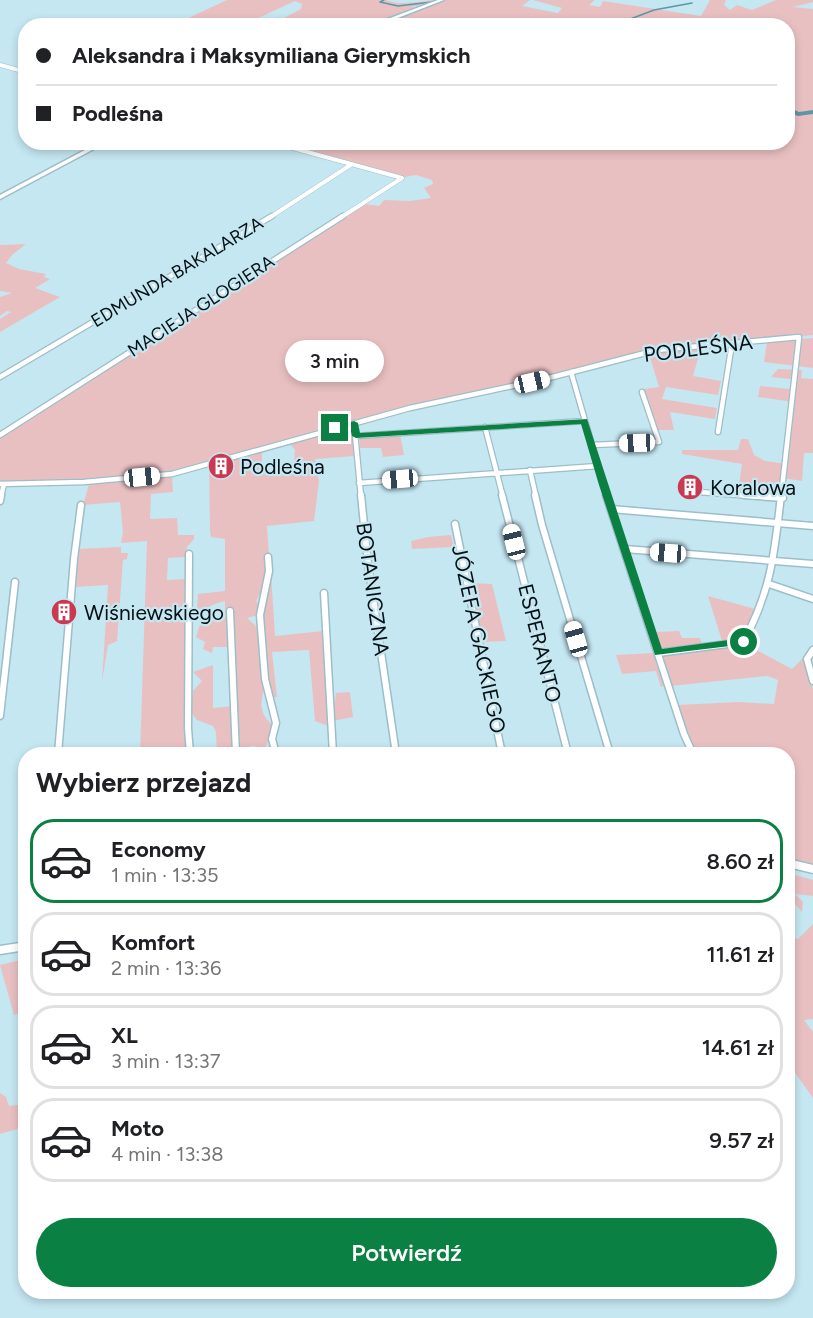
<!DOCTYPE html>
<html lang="pl">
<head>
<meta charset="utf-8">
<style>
  :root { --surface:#fff; --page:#f2f2f2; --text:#202124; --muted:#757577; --line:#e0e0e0; --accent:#0b8043 }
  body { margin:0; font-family:Figtree,sans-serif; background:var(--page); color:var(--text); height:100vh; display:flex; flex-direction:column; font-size:22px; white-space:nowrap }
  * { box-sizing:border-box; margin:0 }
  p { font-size:20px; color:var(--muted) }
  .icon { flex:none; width:33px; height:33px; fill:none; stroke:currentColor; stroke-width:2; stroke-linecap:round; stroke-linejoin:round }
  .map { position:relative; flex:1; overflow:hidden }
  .details { position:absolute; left:18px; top:747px; width:777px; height:552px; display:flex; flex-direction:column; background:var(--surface); border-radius:24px; box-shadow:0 3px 9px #0003 }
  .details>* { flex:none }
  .hud { position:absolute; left:18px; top:18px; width:777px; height:132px; border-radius:24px; box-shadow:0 3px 9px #0003; display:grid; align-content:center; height:132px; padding:0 18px; background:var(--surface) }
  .end { position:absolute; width:27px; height:27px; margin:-14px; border:8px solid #0b8043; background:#fff; box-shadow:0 0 0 3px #fff }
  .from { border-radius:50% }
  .bubble { position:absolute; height:42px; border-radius:21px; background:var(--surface); box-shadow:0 3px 9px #0003; font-size:20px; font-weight:600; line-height:42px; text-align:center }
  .car { position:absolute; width:18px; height:36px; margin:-18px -9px; border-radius:8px; box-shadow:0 0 4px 2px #0007; background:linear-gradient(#fff 24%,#345 0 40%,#fff 0 76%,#345 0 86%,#fff 0) }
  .hud b { display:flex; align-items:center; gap:21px; height:57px; font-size:22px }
  .hud b+b { border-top:2px solid var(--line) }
  .hud i { width:15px; height:15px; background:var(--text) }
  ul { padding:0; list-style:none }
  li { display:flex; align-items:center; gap:18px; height:84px; margin:0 12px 9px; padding:0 6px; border:3px solid var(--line); border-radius:24px }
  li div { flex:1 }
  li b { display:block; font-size:22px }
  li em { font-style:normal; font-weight:600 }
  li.selected { border-color:var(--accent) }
  li>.icon { width:54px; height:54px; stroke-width:1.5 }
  h2 { padding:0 18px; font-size:27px; line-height:72px }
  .primary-button { display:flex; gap:12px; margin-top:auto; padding:12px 18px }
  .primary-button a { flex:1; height:69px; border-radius:36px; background:var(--accent); color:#fff; font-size:24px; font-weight:600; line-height:69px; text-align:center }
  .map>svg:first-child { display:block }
  .green { fill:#e9c0c2 }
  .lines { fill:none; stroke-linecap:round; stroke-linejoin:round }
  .stream { stroke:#5b97a7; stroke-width:1.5 }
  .river { fill:#5b97a7; fill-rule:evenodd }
  .street-far2-casing { stroke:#9dbec8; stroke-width:5 }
  .street-far1-casing { stroke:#9dbec8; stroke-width:7 }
  .street-casing { stroke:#9dbec8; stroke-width:9 }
  .secondary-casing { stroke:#9dbec8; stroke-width:3 }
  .street-far2 { stroke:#fff; stroke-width:4 }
  .street-far1 { stroke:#fff; stroke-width:4.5 }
  .street { stroke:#fff; stroke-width:6 }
  .secondary { fill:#fff; fill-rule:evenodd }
  .route { fill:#0b8043 }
  .labels { text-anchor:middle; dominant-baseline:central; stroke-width:4.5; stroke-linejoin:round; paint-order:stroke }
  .far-street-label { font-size:18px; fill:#051114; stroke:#c5e7f2 }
  .street-label { font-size:21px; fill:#051114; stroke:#c5e7f2 }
  .poi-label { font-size:21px; fill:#051114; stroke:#c5e7f2; text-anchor:start }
</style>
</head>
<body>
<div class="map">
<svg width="813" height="1318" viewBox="0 0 813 1318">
  <rect width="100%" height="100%" fill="#c5e7f2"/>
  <!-- green -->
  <path class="green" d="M227 0H386C403 7 421 0 439 0L412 7 416 9 369 25 356 21 364 25H270L301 9 302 4 295 1 243 25 171 26Z
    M446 0H530L522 6 558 13 562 8 533 0H595L589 5 600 7 603 1 701 16 710 0H726L724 5 730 10 737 5 752 10 776 0H813V2L793 7 813 9V335L655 349 545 378 408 407 209 463 159 475 95 479 0 482V437L365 204 379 206 384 200 410 201 431 198 424 188 433 184 432 180 416 175 405 177 311 152 324 143 788 142V26H396L399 22 392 20Z
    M26 244 12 255 6 263 19 269 46 274 44 277 50 279 35 288 60 297 0 332V319L11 312 7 311 0 316V297L12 293 0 291V245Z
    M813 338V368L764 362 767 342Z
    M692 347 701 348 693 376 721 381 718 395 666 387 662 399 717 408 715 419 670 412 674 430H658L644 389 659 387 649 354Z
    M778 369 802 370 801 378 813 379V453H804L802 481 782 478 779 497 738 493 742 464 682 454V450H738L741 439H748L754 455 765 461 788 464 793 402 758 397 760 386 790 389 791 379 771 377Z
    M350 427 353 429 355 456 315 459 319 482 314 521 267 526 269 555 265 558C266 574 265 587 256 601L260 606 258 615 247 618 255 625 260 637 271 573 275 636 323 631 329 688 328 726 315 721 309 650 272 652 277 697H272L269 691 266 663C263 674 265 683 263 693 260 708 261 714 272 725V732L265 748 252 746 233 751 232 754H217L216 732 213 726 197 720 191 712 193 691 202 681 193 672 213 665V708L234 706 233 647H213L212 653 203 649 205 642 196 637 201 621 225 618V601C214 603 209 608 199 610L197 608 198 594 225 591V539L211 537 210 531 209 466 262 451V473H293L295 450 290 444Z
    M400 434 404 455 383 457 381 448H360V437Z
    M172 475 173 492 151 494 150 519 177 518 178 535H194V539L187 547 186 557 168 558 167 580 186 579 185 689 188 754H140L147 541 121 543 123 532 120 502 83 505 89 484Z
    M451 535 454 547 412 549 411 541 428 537Z
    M121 547V553H128L127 559 123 560 117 641 108 645 102 682 108 585 75 587 77 549Z
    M468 583 492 584 506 641 481 642Z
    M708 596 755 609C749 626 744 647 722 641Z
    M679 631 682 638H700L702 644 661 649 655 632Z
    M745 644 792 669 807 654V669L813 689V864L788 858V754H697L677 705 738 702 774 704 778 680 767 676 671 686 661 655Z
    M653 653 664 686 661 687 656 671 622 674 616 655Z
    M350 692 353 717 333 721 336 693Z
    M788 873 813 880V896L795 894 803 902 802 912 788 896Z
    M813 924V1019L804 1020 813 1032V1098L788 1063V936L798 939Z
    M25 959V1012L14 1015 0 965Z
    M0 1093 6 1097 9 1106 25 1104V1127L0 1134Z"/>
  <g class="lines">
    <!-- stream -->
    <path class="stream" d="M384 0 380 2 398 6 432 2
      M612 26 654 10 692 3"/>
    <!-- river -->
    <path class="river" d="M788 107 799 112 813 110V114L798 116 788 112Z"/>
    <defs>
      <path id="street-far2" d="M0 65 26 72
        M271 142 402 178
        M269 218 352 164
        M340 218 402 178"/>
      <path id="street-far1" d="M571 372 607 497
        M0 377 272 216
        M354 423 361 497
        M485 427 503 497
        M718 432 732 343
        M0 435 343 216
        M356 436 585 421
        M592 445 659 442 642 392
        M530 470 536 497
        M359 483 598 466
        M0 484 84 482 172 474 410 408 545 379 657 350 799 337 781 497
        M686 491 764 497
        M1 497 4 484"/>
      <path id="street" d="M361 495 368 564 396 754
        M502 495 568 754
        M535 495 542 525 610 754
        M606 495 684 734 693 754
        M744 495 783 498
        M0 501 1 495
        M611 509 813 526
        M455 524 502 754
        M625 549 813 564
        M189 554 188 728 190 754
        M268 557 269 571 260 615 265 679 276 723 272 739 276 754
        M769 584 813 599
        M324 593 333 754
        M230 611 236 754
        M813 650 807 659 813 681
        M658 653 743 642C771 593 775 550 781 495
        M0 716 15 582
        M58 754 74 559 81 505"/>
      <path id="secondary" d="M438 0H444L377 26H369Z
        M100 142H107L0 199V195Z
        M788 859 813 865V873L788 867Z
        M26 942V950L0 954V946Z"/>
    </defs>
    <!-- street-far2 casing -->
    <use href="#street-far2" class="street-far2-casing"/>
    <!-- street-far1 casing -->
    <use href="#street-far1" class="street-far1-casing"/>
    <!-- street casing -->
    <use href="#street" class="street-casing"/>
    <!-- secondary casing -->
    <use href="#secondary" class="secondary-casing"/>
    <!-- street-far2 -->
    <use href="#street-far2" class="street-far2"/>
    <!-- street-far1 -->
    <use href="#street-far1" class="street-far1"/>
    <!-- street -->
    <use href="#street" class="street"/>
    <!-- secondary -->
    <use href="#secondary" class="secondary"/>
  </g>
  <!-- route -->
  <path class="route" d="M587 419 662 649 744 638 747 639V644L655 655 599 485 581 424 356 438 352 436 350 427 335 431 331 428 354 421 358 423 360 433Z"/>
  <!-- icons -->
  <defs>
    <symbol id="building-disc" viewBox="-11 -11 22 22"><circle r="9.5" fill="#c93951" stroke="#c5e7f2"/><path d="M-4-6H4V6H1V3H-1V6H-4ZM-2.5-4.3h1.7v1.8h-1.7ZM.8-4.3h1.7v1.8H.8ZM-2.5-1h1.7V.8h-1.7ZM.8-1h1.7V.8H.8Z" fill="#fff"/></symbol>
  </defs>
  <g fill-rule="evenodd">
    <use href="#building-disc" x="206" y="451" width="30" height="30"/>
    <use href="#building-disc" x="675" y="472" width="30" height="30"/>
    <use href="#building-disc" x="49" y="597" width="30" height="30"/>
  </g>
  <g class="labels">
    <!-- far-street labels -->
    <g class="far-street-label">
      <text transform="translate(177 272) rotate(-31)">EDMUNDA BAKALARZA</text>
      <text transform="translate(201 306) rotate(-33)">MACIEJA GLOGIERA</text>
    </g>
    <!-- street labels -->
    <g class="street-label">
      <text transform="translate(698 348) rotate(-7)">PODLEŚNA</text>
      <text transform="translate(373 589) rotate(82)">BOTANICZNA</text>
      <text transform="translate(479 639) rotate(78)">JÓZEFA GACKIEGO</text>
      <text transform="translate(540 643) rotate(76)">ESPERANTO</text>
    </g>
    <!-- poi labels -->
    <g class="poi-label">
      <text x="240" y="466">Podleśna</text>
      <text x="710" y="487">Koralowa</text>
      <text x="84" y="612">Wiśniewskiego</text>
    </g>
  </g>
</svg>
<i class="end from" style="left:744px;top:642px"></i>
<i class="end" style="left:335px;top:428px"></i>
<div class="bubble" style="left:285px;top:340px;width:99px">3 min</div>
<i class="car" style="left:532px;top:382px;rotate:77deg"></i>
<i class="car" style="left:637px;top:443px;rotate:268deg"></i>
<i class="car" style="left:142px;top:477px;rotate:84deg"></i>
<i class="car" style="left:400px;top:479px;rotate:265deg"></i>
<i class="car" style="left:514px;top:542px;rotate:346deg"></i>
<i class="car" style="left:668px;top:553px;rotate:274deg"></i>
<i class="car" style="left:576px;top:639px;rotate:344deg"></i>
<div class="hud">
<b><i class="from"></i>Aleksandra i Maksymiliana Gierymskich</b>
<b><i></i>Podleśna</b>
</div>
<section class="details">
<h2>Wybierz przejazd</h2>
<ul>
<li class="selected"><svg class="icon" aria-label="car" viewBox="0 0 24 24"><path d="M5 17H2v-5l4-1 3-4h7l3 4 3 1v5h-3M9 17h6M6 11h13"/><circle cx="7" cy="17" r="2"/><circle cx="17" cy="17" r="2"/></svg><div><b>Economy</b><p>1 min · 13:35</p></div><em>8.60 zł</em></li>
<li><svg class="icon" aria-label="car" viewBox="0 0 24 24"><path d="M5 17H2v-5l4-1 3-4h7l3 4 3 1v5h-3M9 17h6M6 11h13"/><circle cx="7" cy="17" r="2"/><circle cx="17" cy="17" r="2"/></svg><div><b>Komfort</b><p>2 min · 13:36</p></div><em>11.61 zł</em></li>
<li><svg class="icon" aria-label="car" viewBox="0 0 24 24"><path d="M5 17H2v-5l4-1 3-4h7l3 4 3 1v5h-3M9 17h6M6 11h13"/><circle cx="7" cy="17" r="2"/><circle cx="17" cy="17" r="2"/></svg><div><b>XL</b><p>3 min · 13:37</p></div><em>14.61 zł</em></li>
<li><svg class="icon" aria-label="car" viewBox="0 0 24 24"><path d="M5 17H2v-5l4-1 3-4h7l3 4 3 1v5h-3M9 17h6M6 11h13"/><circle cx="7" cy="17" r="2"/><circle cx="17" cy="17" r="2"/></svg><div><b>Moto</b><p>4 min · 13:38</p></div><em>9.57 zł</em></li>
</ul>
<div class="primary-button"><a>Potwierdź</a></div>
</section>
</div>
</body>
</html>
